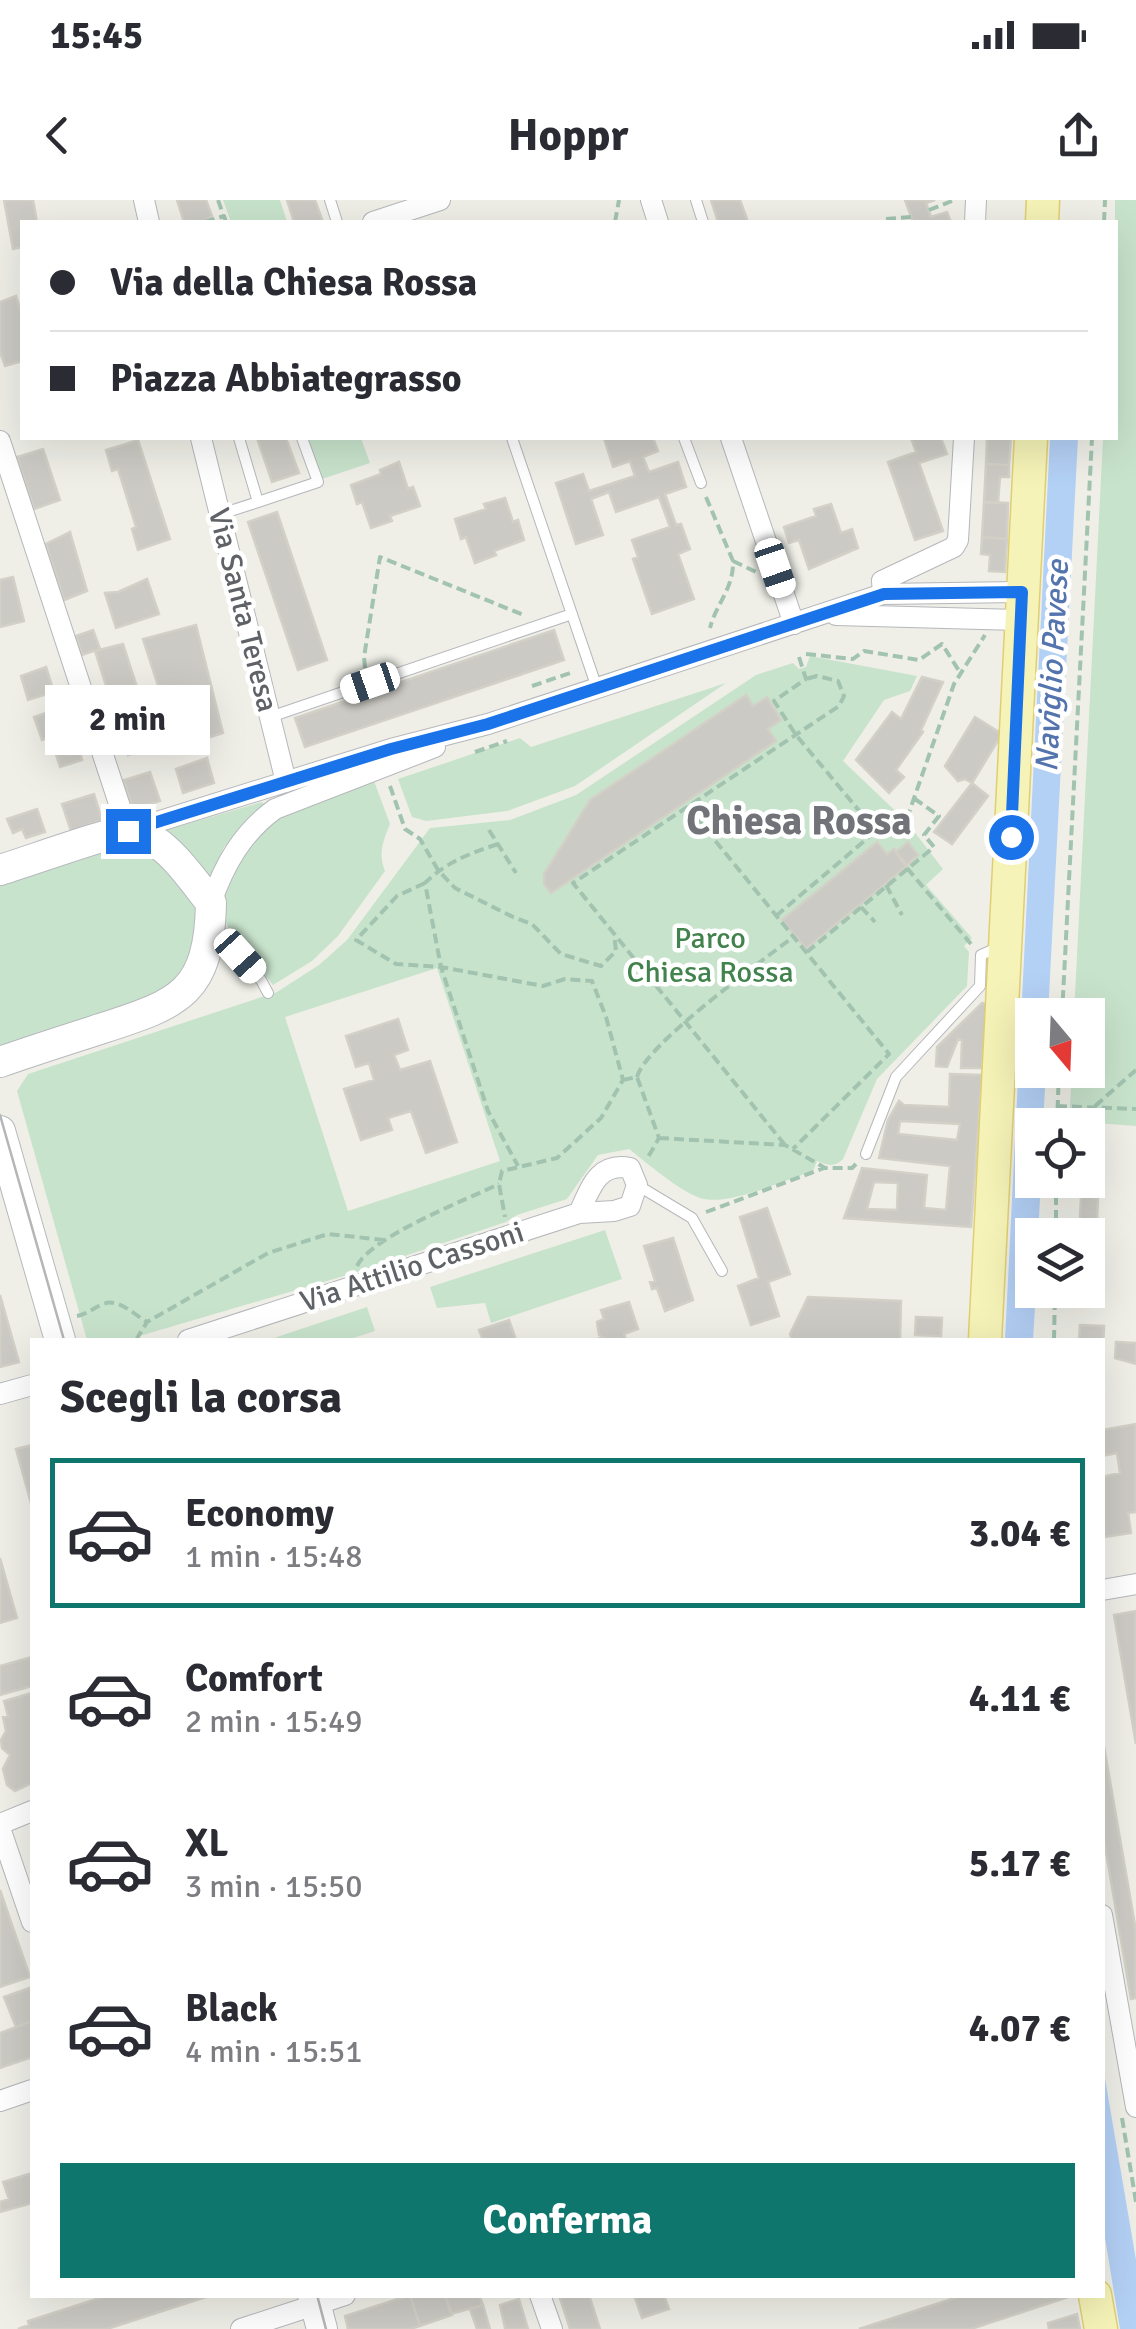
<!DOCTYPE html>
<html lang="it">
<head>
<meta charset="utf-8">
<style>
  :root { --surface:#fff; --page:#f2f2f3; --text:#2b2b33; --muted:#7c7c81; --line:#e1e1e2; --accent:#0f766e }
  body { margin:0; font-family:Signika,sans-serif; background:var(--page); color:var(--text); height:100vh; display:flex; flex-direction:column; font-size:38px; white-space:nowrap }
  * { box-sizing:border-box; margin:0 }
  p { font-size:32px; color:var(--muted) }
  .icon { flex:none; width:55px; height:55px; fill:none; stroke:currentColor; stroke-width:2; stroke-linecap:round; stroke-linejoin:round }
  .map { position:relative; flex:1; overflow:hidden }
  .drawer { position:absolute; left:30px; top:1138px; width:1075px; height:960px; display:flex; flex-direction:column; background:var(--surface); border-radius:0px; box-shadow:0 10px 40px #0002 }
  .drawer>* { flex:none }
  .hud { position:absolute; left:20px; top:20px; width:1098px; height:220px; border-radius:0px; box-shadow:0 10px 40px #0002; display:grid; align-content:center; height:220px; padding:0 30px; background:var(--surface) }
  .needle { width:65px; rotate:161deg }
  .fabs { position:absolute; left:1015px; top:798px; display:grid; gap:20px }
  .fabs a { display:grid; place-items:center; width:90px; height:90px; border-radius:0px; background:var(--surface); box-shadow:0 10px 40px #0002; font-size:50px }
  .end { position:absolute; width:45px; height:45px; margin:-22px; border:12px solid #1a73e8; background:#fff; box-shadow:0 0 0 5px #fff }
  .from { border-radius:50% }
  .bubble { position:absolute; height:70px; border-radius:0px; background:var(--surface); box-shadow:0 10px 40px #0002; font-size:32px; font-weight:700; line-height:70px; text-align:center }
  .car { position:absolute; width:30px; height:60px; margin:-30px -15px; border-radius:12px; box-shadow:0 0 8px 2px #0007; background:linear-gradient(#fff 24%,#345 0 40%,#fff 0 76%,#345 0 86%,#fff 0) }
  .hud b { display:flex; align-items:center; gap:35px; height:95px; font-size:38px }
  .hud b+b { border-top:2px solid var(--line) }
  .hud i { width:25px; height:25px; background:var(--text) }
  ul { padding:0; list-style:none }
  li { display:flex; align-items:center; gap:30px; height:150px; margin:0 20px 15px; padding:0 10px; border:5px solid transparent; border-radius:0px }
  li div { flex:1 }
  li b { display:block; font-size:38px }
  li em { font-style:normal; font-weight:700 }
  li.selected { border-color:var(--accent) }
  li>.icon { width:90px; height:90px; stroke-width:1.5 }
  h2 { padding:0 30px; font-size:45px; line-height:120px }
  .cta { display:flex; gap:20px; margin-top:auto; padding:20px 30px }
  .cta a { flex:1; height:115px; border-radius:0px; background:var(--accent); color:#fff; font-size:40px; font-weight:700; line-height:115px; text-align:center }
  .status { display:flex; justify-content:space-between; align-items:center; height:70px; padding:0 50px; background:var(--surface); direction:ltr }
  .status svg { height:28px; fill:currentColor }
  header { display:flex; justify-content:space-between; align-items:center; height:130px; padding:0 30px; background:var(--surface); font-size:45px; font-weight:700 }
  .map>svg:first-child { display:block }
  .green { fill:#c8e3cc; fill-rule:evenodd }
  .water { fill:#b3d0f5 }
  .building { fill:#cbcac4; stroke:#d3d1c7; stroke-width:2.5; fill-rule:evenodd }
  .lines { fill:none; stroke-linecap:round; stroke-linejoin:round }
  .lane-casing { stroke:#b5b7bb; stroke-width:12 }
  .street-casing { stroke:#b5b7bb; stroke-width:22 }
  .secondary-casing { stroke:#b6b9bd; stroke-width:32 }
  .primary-casing { stroke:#e0cf71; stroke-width:35 }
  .path { stroke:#a2c3b0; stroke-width:4; stroke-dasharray:10 5; stroke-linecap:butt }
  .lane { stroke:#fff; stroke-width:10 }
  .street { stroke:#fff; stroke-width:20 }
  .secondary { stroke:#fff; stroke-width:30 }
  .primary { stroke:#f5f3b7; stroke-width:32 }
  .tram { stroke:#b5b6b6; stroke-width:2.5 }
  .route { stroke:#1a73e8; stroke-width:12 }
  .labels { text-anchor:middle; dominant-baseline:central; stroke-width:9; stroke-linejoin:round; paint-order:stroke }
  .street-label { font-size:30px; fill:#5f6266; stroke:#fff }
  .park-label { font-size:30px; fill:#42834d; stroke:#fff }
  .water-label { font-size:32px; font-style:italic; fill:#5474ae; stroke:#fff }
  .district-label { font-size:40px; font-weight:bold; fill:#717378; stroke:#fff }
</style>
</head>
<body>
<div class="status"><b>15:45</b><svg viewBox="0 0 49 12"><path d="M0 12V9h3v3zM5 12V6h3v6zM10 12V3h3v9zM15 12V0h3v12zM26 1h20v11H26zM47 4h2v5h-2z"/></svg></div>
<header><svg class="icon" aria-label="back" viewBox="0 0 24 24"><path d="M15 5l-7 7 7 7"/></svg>Hoppr<svg class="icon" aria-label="share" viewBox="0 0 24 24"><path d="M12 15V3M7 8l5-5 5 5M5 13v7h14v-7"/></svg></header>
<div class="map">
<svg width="1136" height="2129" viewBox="0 0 1136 2129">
  <rect width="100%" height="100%" fill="#efefe8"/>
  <!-- green -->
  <path class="green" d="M223 0H280L287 22H231Z
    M1115 0H1136V926L1069 921 1072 870H1088V815H1074L1103 238H1115Z
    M304 238H361L370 263 319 280Z
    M810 456 917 476 910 491 884 500 843 561 906 621 943 669 926 685 972 738 964 746 969 752 967 786 877 879 843 959C834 968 828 965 817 961L813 971C785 980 727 1007 700 998 678 990 647 963 629 949L598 955 567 999 517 1015 506 1022 354 1073 126 1140H87L17 891 28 874 277 792 319 765 347 740 430 628 510 620 576 595 756 475 793 463 799 469 806 467ZM437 768 500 961 348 1011 285 817Z
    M726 483 575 586 507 611 426 621 412 617 398 579 520 538 531 547Z
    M374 581 390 624C383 641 378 654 385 671L338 736 312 761 273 785C258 765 229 740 224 715 218 682 258 627 285 611 305 598 350 589 374 581Z
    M262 602 265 605 224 647 210 682 160 632Z
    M123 645C161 653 210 694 199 739 194 756 182 773 175 789L0 855V685Z
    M605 1030 622 1079 491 1123 485 1103 437 1108 430 1087Z
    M367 1107 375 1131 347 1140H268Z"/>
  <!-- water -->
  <path class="water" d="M1050 238H1078L1048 815H1032V870H1046L1043 925H1032V980H1041L1038 1035H1032V1090H1036L1033 1140H1005Z
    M1102 1861 1136 2060V2129H1120L1103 2026Z"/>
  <!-- building -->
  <path class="building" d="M4 0H33L37 22H22V47L13 49Z
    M177 0H206L212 16 202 22H184Z
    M287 0H315L323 22H294Z
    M711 0H740L748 22H718Z
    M905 0H935L926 3 931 17 947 12 951 22H913Z
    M16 96 22 115V161L5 166 0 152V102Z
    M257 238H286L299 273 272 282Z
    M604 238H653L658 251 643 257 649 272 678 262 686 287 665 294 676 325 681 324 690 349 678 354 694 399 652 414 633 359 638 357 632 340 670 327 659 297 616 312 609 292 591 299 603 335 576 344 556 283 583 274 589 291 635 276 630 261 613 267Z
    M911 238H941L947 254 919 263 943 331 915 340 888 262 916 252Z
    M987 238H1011L1009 265 986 264Z
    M138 240 170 339 138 350 132 329 136 327 118 269 112 271 106 250Z
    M43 249 60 300 34 309 17 257Z
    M399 262 408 289 413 287 420 306 390 316 392 321 371 328 362 302 357 304 351 285 381 274 380 270Z
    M986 264 1009 265V277H1000L998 303 984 302Z
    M505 298 513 322 518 320 524 340 494 351 496 355 475 363 466 337 461 339 455 319 486 309 484 304Z
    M984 302 1008 303 1007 339 982 337Z
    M831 304 841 333 852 329 858 348 809 369 799 340 789 343 784 327 816 316 814 309Z
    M277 312 327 460 298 470 248 322Z
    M70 332 87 391 64 400 46 344Z
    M982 337 1007 339 1005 372 989 371 990 355 981 354Z
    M13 377 24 421 0 427V380Z
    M147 379 159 414 116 428 105 393 118 392Z
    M196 425 223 533 184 546 169 499 163 501 143 439Z
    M93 430 100 449 82 455 76 436Z
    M554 430 564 460 305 547 295 518Z
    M123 444 156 546 128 555 95 451Z
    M46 467 54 492 28 500 21 476Z
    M922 477 943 482 921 530 923 532 896 570 904 577 889 593 856 560 892 512 901 519Z
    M746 495 753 506 767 497 781 520 768 529 776 541 551 693 544 684V674L590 600Z
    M60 508 67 532 42 540 34 517Z
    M975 517 1002 534 972 583 965 579 958 581 945 566Z
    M76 538 82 560 60 567 53 545Z
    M207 558 214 583 183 593 176 569Z
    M150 572 160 601 133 610 124 580Z
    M972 583 988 596 952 644 934 632Z
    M94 594 102 620 71 631 62 604Z
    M37 609 45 632 26 638 22 629 13 633 7 619Z
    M877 642 887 654 894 649 907 666 806 749 782 720Z
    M908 642 918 655 906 666 896 652Z
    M982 803 987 804 982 868H961L962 840 958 839 947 867 936 866 937 847Z
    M398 819 408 850 394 855 400 870 430 861 457 942 426 953 411 911 388 918 392 930 361 940 344 889 374 880 369 863 356 867 346 836Z
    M950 874 982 875 971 1027 844 1018 862 968 927 975 924 1008 946 1010 950 966 879 958 888 920 899 901 904 905 949 907ZM900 921 960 924 957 940 898 934ZM874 982 898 983 897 1010 867 1009Z
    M1088 935 1101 936 1095 1062H1088V1035H1079L1082 980H1088Z
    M767 1008 790 1074 768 1082 779 1116 751 1125 738 1086 759 1078 740 1017Z
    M673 1038 693 1100 665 1111 657 1088 652 1089 650 1082 655 1081 644 1046Z
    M0 1095 19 1162 0 1167Z
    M808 1097 901 1101 900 1140H792L790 1134Z
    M629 1102 638 1129 624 1134 626 1140H595L603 1137 599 1135 597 1122 604 1119 601 1110Z
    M916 1117 942 1118 941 1136 915 1135Z
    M509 1120 516 1140H483L479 1130Z
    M1080 1125 1104 1126 1103 1151 1102 1140H1079Z
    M1116 1142 1136 1143V1164L1115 1158Z
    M1136 1224V1312L1128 1313 1131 1333 1104 1337 1102 1277 1120 1273 1117 1253 1102 1256V1230Z
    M32 1245V1307L16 1249Z
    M0 1358 17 1418 0 1423Z
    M1136 1411V1544L1114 1415Z
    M32 1457V1486L0 1495V1466Z
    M32 1493V1583L15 1591 7 1585 3 1569 10 1555 2 1548 1 1540 6 1531 3 1517 8 1516 4 1501Z
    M1102 1535 1136 1731V1798L1131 1799 1102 1628Z
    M0 1690 30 1777 0 1787Z
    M32 1787V1821L16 1827 4 1797Z
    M32 1821V1857L0 1868V1833Z
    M32 1973V2003L0 2012V2002L9 1999 3 1982Z
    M109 2095H212L107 2129H18L29 2125 28 2121Z
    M410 2095 420 2126 410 2129H348L345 2116Z
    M410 2095H445L452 2115 420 2126Z
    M445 2095H479L483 2105 451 2114Z
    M559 2095H589L600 2129H570Z
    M634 2095H664L669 2109 642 2118Z
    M964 2095H1074L971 2129H859Z
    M519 2099 528 2129H508L505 2128 500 2105Z
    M483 2105 490 2129H477L470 2109Z
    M1077 2114 1080 2129H1049L1048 2123Z"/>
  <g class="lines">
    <defs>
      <path id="lane" d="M330 0 337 22
        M696 0 703 22
        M512 238 597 488
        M684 238 701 283
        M258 302 318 282 302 238
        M221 314 258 302 239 238
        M270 517 572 414
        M215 731 261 780 268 793
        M866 954 896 877 980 786 981 755 999 747
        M637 985 692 1018 722 1071"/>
      <path id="street" d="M144 0 149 22
        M651 0 658 22
        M373 22 440 0
        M975 22 976 0
        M201 238 286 582
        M731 238 794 424
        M0 241 128 631 391 549 488 524 883 394 1023 392
        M883 394 882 381 954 347 958 340 964 238
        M836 415 1022 420
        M211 703C224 665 242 633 275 609L435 547
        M188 1140 579 1013 614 1011 630 1006 637 985 630 968C598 962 591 987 579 1013
        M0 1194 32 1185
        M1102 1390 1136 1384
        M0 1624 32 1611
        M0 1628 32 1722
        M1102 1715 1136 1907
        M0 1901 32 1890
        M540 2095 552 2129
        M241 2129 345 2095"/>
      <path id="secondary" d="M0 670C21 664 114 630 129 631 164 635 191 678 211 703 209 792 181 803 103 828 69 839 34 850 0 862
        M0 931 60 1140
        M313 2095 322 2129"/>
      <path id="primary" d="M1042 22 1043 0
        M985 1140 1031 238
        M1095 2095 1101 2129"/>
    </defs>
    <!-- lane casing -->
    <use href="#lane" class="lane-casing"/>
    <!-- street casing -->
    <use href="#street" class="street-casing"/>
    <!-- secondary casing -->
    <use href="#secondary" class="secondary-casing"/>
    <!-- primary casing -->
    <use href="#primary" class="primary-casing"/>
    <!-- path -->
    <path class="path" d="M218 0 223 14
      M929 10 952 1
      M886 19 911 17
      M205 22 224 16 226 22
      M615 22 619 0
      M1104 22 1105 0
      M706 297 733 361C734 388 716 404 710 428
      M733 361 756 372
      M806 454 853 459 864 451 919 460 942 444 961 474
      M799 457 806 479 774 501 796 535 876 631
      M365 468 364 457 380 357 526 416
      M532 486 573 472
      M475 552 507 541
      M390 586 405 629 420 639 438 670 455 688 513 717 532 724 561 754 601 766 616 751 614 734
      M687 606 889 854 793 949
      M489 630 516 673
      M498 644C471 653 446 662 425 683L441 767 488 911 518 966
      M907 668 971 744
      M425 683 397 696 356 740 396 764 441 767 543 786 565 779 592 781 606 817 623 880 601 918 557 958 502 971 499 984 505 1017
      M886 685 902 715
      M861 707 875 722
      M776 716 876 631 906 621 954 484 985 435
      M807 752 934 647 924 635 939 616 915 599
      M1062 815 1092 238
      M637 877C646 844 761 762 793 737
      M623 880 637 877 659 938 647 959
      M1057 906 1136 909
      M1095 906 1136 870
      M1057 925 1059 870
      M659 938 785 945 825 968H852L856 964
      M785 945 573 683 839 506 844 496 838 481 817 476 806 479
      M706 1012 824 968
      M1056 1035V980
      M357 1066C372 1036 466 1000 499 984
      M77 1116C87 1114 92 1109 101 1105 117 1096 133 1114 147 1122
      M136 1140 147 1122 268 1053 328 1034 384 1040
      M1054 1140 1055 1090
      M1122 1918 1136 2002"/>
    <!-- lane -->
    <use href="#lane" class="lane"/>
    <!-- street -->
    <use href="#street" class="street"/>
    <!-- secondary -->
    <use href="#secondary" class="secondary"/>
    <!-- primary -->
    <use href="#primary" class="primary"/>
    <!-- tram -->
    <path class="tram" d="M0 915 64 1140
      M317 2095 326 2129"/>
  </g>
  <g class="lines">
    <!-- route -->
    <path class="route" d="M128 631 391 549 488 524 884 394 1022 392 1011 637"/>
  </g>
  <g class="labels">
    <!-- street labels -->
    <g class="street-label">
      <text transform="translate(243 410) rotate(76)">Via Santa Teresa</text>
      <text transform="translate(412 1067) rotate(-18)">Via Attilio Cassoni</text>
    </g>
    <!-- park labels -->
    <g class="park-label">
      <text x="710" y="738">Parco<tspan x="710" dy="34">Chiesa Rossa</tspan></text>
    </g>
    <!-- water labels -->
    <g class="water-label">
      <text transform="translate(1052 466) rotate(-87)">Naviglio Pavese</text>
    </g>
    <!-- district labels -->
    <g class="district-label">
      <text x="799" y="621">Chiesa Rossa</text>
    </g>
  </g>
</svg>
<div class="fabs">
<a><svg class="needle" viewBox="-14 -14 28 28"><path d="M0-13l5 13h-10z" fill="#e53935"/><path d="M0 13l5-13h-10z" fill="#7c7c81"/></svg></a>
<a><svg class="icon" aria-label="locate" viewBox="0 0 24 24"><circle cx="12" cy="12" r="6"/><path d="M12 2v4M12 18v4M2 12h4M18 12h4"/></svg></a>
<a><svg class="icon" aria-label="layers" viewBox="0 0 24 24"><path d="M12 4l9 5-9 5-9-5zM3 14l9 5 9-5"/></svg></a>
</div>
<i class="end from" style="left:1011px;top:637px"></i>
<i class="end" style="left:128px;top:631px"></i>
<div class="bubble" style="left:45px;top:485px;width:165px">2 min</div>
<i class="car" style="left:775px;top:368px;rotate:161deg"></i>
<i class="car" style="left:370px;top:483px;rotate:251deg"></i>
<i class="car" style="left:240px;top:756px;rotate:138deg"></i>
<div class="hud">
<b><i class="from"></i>Via della Chiesa Rossa</b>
<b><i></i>Piazza Abbiategrasso</b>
</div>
<section class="drawer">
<h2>Scegli la corsa</h2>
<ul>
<li class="selected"><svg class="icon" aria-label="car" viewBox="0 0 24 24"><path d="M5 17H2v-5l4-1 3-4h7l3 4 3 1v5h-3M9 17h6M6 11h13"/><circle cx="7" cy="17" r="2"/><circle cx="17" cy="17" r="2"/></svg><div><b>Economy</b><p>1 min · 15:48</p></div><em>3.04 €</em></li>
<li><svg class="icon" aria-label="car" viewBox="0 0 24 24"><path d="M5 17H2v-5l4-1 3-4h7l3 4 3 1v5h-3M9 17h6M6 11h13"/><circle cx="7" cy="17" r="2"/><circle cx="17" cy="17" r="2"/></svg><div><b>Comfort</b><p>2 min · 15:49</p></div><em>4.11 €</em></li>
<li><svg class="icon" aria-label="car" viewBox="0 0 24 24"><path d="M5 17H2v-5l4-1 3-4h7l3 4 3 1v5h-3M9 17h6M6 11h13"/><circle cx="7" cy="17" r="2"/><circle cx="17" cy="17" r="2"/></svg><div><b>XL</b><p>3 min · 15:50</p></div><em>5.17 €</em></li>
<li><svg class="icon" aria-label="car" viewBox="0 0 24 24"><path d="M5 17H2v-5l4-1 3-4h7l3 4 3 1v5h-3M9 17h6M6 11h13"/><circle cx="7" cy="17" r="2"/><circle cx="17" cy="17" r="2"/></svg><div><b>Black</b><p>4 min · 15:51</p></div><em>4.07 €</em></li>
</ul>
<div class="cta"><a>Conferma</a></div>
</section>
</div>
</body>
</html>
